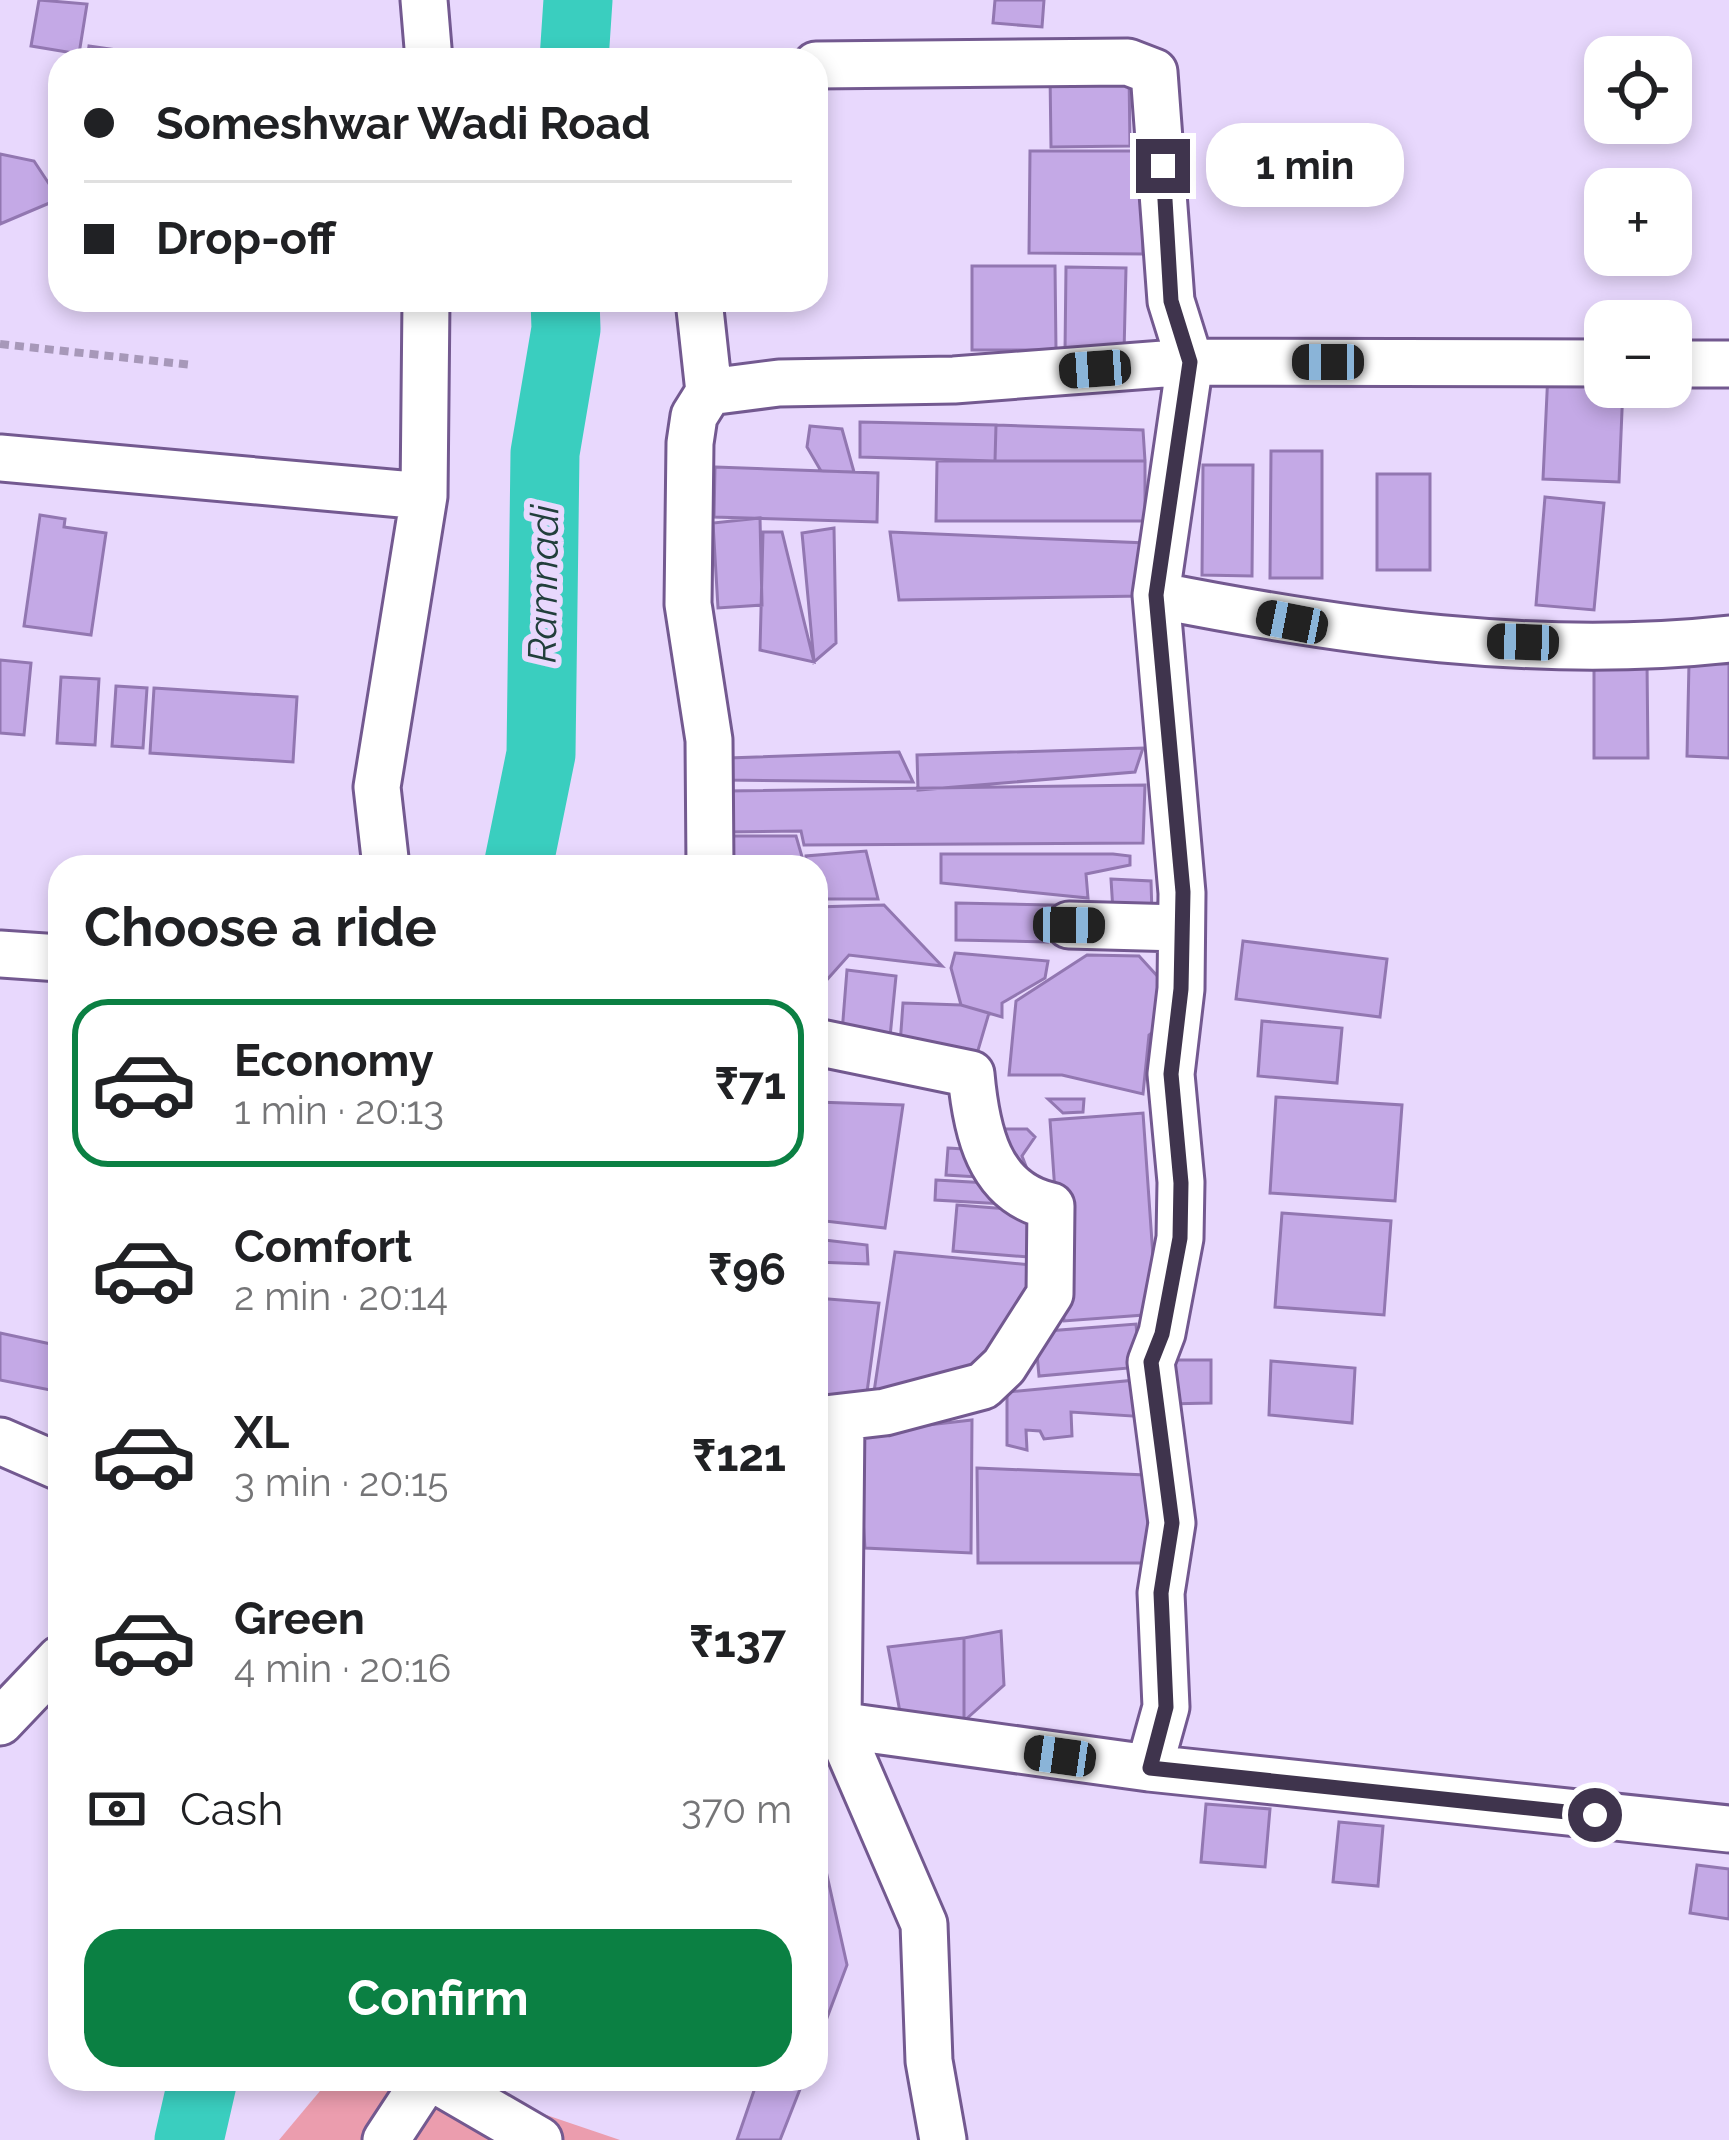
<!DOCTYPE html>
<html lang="en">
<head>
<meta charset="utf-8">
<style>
  :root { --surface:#fff; --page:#f6f6f6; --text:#202124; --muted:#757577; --line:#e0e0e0; --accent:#0b8043 }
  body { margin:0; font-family:Raleway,sans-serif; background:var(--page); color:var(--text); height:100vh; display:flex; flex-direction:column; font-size:45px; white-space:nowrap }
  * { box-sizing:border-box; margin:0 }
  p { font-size:39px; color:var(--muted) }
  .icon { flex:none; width:66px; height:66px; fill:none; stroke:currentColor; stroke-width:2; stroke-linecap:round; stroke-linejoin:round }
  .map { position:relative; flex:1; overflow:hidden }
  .side { position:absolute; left:48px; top:855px; width:780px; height:1236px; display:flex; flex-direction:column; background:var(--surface); border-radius:36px; box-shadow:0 6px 18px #0003 }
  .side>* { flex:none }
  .top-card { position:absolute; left:48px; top:48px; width:780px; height:264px; border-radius:36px; box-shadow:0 6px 18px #0003; display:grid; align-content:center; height:264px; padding:0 36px; background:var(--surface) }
  .controls { position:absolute; left:1584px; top:36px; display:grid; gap:24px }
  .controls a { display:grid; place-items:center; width:108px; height:108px; border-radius:24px; background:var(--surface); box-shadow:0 6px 18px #0003; font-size:60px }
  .end { position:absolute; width:54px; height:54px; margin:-27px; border:15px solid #3f344d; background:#fff; box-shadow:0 0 0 6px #fff }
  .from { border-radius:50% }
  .bubble { position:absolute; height:84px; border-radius:36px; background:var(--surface); box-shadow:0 6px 18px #0003; font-size:39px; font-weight:700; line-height:84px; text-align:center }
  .car { position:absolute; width:36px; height:72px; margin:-36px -18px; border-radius:15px; box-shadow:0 0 9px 3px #0007; background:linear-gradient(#222 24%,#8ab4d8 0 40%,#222 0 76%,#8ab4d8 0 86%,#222 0) }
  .top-card b { display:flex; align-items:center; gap:42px; height:114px; font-size:45px }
  .top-card b+b { border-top:3px solid var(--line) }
  .top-card i { width:30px; height:30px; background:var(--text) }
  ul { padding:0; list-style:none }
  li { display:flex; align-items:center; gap:36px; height:168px; margin:0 24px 18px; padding:0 12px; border:6px solid transparent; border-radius:36px }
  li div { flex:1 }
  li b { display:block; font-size:45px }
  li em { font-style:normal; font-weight:700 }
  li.selected { border-color:var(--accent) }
  li>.icon { width:108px; height:108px; stroke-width:1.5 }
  h2 { padding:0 36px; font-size:54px; line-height:144px }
  .pay { display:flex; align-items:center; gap:30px; height:132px; padding:0 36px; font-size:45px }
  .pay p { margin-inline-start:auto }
  .button { display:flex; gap:24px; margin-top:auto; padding:24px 36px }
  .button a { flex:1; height:138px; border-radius:36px; background:var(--accent); color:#fff; font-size:48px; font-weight:700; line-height:138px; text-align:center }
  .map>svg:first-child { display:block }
  .green { fill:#eb9dae }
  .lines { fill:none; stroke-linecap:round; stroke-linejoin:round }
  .river { stroke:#3acebf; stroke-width:69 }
  .building { fill:#c4a9e6; stroke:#9277b1; stroke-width:3 }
  .minor-casing { stroke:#735990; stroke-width:51 }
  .path { stroke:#a798b9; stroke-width:8; stroke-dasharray:9 6; stroke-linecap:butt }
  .minor { stroke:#fff; stroke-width:45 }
  .route { stroke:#3f344d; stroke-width:15 }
  .labels { text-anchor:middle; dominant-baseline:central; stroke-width:12; stroke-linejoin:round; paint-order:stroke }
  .water-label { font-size:39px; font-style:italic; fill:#213f3b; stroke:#e8d8fd }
</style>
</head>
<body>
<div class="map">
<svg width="1729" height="2140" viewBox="0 0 1729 2140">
  <rect width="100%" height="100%" fill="#e8d8fd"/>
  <!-- green -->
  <path class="green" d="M330 2079H440L620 2140H279Z"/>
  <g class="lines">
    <!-- river -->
    <path class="river" d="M574 60 578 0
      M518 867 541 754 545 453 566 329 565 300
      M189 2140 203 2079"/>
  </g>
  <!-- building -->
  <path class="building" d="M39 0 87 4 79 54 31 46Z
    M995 0H1044L1042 27 993 23Z
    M89 46 152 55V60H87Z
    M1129 72 1130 146 1051 147 1050 73Z
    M1030 151H1143V254L1029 253Z
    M0 154 34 161 59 199 0 224Z
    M972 266H1055L1056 350H972Z
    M1066 267 1126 268 1124 353 1065 352Z
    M1548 372 1605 374V387H1623L1619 482 1543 479Z
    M860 422 996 425 995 461 860 457Z
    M996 425 1143 430 1145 461H995Z
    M810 426 842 429 854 472 821 471 807 447Z
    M1271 451H1322V578H1270Z
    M937 461H1145V521H936Z
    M1203 465H1253L1252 576 1202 575Z
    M715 467 878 473 877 522 714 517Z
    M1377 474H1430V570H1377Z
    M1545 497 1604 503 1594 610 1536 605Z
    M40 515 65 519 64 527 106 533 91 635 24 626Z
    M760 518 762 605 718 608 713 523Z
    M834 528 836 643 814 662 802 533Z
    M763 532H782L814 662 760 650Z
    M890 532 1146 543 1142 596 899 600Z
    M0 660 31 663 24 735 0 733Z
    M1594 662H1647L1648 758H1594Z
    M1689 663 1729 664V758L1687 756Z
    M61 677 99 679 95 745 57 743Z
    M116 686 147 688 143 748 112 746Z
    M154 688 297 697 293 762 150 753Z
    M1143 748 1135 772 918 790 917 755Z
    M899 752 913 782 726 780 728 758Z
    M1145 785 1143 843 804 845 801 831 725 832 726 791Z
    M720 836H796L805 867H723Z
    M866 851 878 899H816V867H805L806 856Z
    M941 854H1113L1130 856V865L1086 874 1088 898 941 883Z
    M1111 879 1151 881 1152 914 1113 911Z
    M956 903 1094 906 1060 931 1045 932 1047 942 956 940Z
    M884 905 942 966 849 955 825 982 816 971V907Z
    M1243 941 1387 959 1380 1017 1236 999Z
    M955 953 1048 961 1045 978 1002 1003V1017L961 1005 951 968Z
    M1087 955 1139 956 1160 979 1157 1029 1149 1035 1143 1094 1062 1075H1009L1016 1001Z
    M847 970 896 976 888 1057 841 1045Z
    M903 1003 961 1005 989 1013 971 1074 899 1059Z
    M1262 1021 1342 1028 1337 1083 1258 1076Z
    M1276 1097 1402 1105 1395 1201 1270 1193Z
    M1048 1099H1084L1083 1112 1063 1113Z
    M816 1102 903 1105 885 1228 816 1220Z
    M1143 1113 1157 1314 1064 1321 1050 1120Z
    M993 1129H1027L1035 1137 1022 1156 1031 1179Z
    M948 1148 980 1150 978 1177 946 1175Z
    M936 1180 1005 1184 1004 1204 935 1200Z
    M957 1205 1045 1212 1041 1258 953 1251Z
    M1282 1213 1391 1221 1384 1315 1275 1307Z
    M816 1239 867 1245 868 1264 816 1262Z
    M895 1252 1042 1266 1021 1322 944 1390 872 1405Z
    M816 1298 879 1303 865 1407 816 1410Z
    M1136 1324 1140 1367 1039 1376 1035 1332Z
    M0 1333 60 1346V1392L0 1380Z
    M1166 1360H1211V1403L1166 1404Z
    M1271 1361 1355 1368 1352 1423 1269 1415Z
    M1147 1379V1417L1071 1412 1072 1436 1044 1439 1040 1431 1026 1430 1027 1450 1007 1445V1392Z
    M972 1420 971 1553 865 1548 857 1433Z
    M977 1468 1146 1475 1149 1563H978Z
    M1001 1631 1004 1685 964 1721V1638Z
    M964 1638V1721L902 1723 888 1647Z
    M1206 1804 1270 1809 1265 1867 1201 1862Z
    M1339 1822 1383 1826 1378 1886 1333 1882Z
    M816 1826 847 1965 816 2047Z
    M1697 1865 1729 1869V1919L1690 1913Z
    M758 2079H804L780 2140H737Z"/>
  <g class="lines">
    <defs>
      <path id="minor" d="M424 0 429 60
        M816 65 1128 62 1154 72 1171 301 1190 362 1605 363
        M699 300 709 392 694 416 690 443 688 604 709 740 710 867
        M1671 364H1729
        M709 392 779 383 954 380 1190 362 1156 595C1343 632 1538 660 1729 639
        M0 458 424 496
        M386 867 377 787 424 496 426 300
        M1069 925 1180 928
        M0 954 60 958
        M816 1042 971 1074C976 1129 988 1193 1051 1206L1050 1294 1004 1366 983 1386 885 1412 816 1420
        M841 1420 838 1725 924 1924 929 2061 943 2140
        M0 1441 60 1467
        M816 1715 838 1725 1149 1768 1729 1829
        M0 1722 60 1659
        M1149 1768 1166 1707 1161 1593 1172 1523 1151 1362 1162 1333 1180 1238 1181 1182 1171 1074 1181 989 1182 893 1156 595
        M434 2079 539 2140
        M386 2140 426 2079"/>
    </defs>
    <!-- minor casing -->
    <use href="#minor" class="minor-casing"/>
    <!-- path -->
    <path class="path" d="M0 344 192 365"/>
    <!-- minor -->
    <use href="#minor" class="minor"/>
  </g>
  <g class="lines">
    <!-- route -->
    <path class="route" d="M1163 166 1171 301 1190 362 1156 595 1183 892 1181 989 1171 1074 1181 1183 1180 1238 1162 1334 1151 1362 1172 1523 1161 1593 1166 1707 1150 1768 1595 1815"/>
  </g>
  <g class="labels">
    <!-- water labels -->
    <g class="water-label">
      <text transform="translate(543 584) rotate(-89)">Ramnadi</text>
    </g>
  </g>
</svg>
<div class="controls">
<a><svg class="icon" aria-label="locate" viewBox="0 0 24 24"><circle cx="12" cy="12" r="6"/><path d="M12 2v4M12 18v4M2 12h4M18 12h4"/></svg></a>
<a>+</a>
<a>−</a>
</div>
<i class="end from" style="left:1595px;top:1815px"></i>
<i class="end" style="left:1163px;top:166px"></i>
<div class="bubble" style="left:1206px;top:123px;width:198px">1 min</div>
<i class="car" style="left:1328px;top:362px;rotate:270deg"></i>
<i class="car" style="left:1095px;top:369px;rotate:266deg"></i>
<i class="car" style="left:1292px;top:622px;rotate:281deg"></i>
<i class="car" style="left:1523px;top:642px;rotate:272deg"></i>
<i class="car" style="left:1069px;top:925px;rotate:91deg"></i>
<i class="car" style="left:1060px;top:1756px;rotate:278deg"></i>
<div class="top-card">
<b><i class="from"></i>Someshwar Wadi Road</b>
<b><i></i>Drop-off</b>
</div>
<section class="side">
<h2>Choose a ride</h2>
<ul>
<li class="selected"><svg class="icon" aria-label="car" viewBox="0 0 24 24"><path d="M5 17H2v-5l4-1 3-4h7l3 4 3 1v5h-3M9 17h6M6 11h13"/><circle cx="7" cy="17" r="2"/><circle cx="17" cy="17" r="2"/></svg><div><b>Economy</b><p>1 min · 20:13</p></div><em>₹71</em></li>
<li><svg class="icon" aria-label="car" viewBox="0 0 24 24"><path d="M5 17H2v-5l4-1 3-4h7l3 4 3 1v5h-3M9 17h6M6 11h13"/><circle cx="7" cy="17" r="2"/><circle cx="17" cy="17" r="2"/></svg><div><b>Comfort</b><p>2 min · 20:14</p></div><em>₹96</em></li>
<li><svg class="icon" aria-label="car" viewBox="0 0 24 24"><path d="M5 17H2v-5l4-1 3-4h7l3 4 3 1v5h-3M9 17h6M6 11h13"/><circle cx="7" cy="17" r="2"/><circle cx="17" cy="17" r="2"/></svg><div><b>XL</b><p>3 min · 20:15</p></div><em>₹121</em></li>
<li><svg class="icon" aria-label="car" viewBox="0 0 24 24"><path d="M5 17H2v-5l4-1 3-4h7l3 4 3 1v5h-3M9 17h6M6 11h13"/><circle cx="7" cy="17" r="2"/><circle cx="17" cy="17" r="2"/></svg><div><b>Green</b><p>4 min · 20:16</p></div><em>₹137</em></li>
</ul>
<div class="pay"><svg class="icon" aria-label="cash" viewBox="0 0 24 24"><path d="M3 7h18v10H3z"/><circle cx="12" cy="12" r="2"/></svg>Cash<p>370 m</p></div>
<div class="button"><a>Confirm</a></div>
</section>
</div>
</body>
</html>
